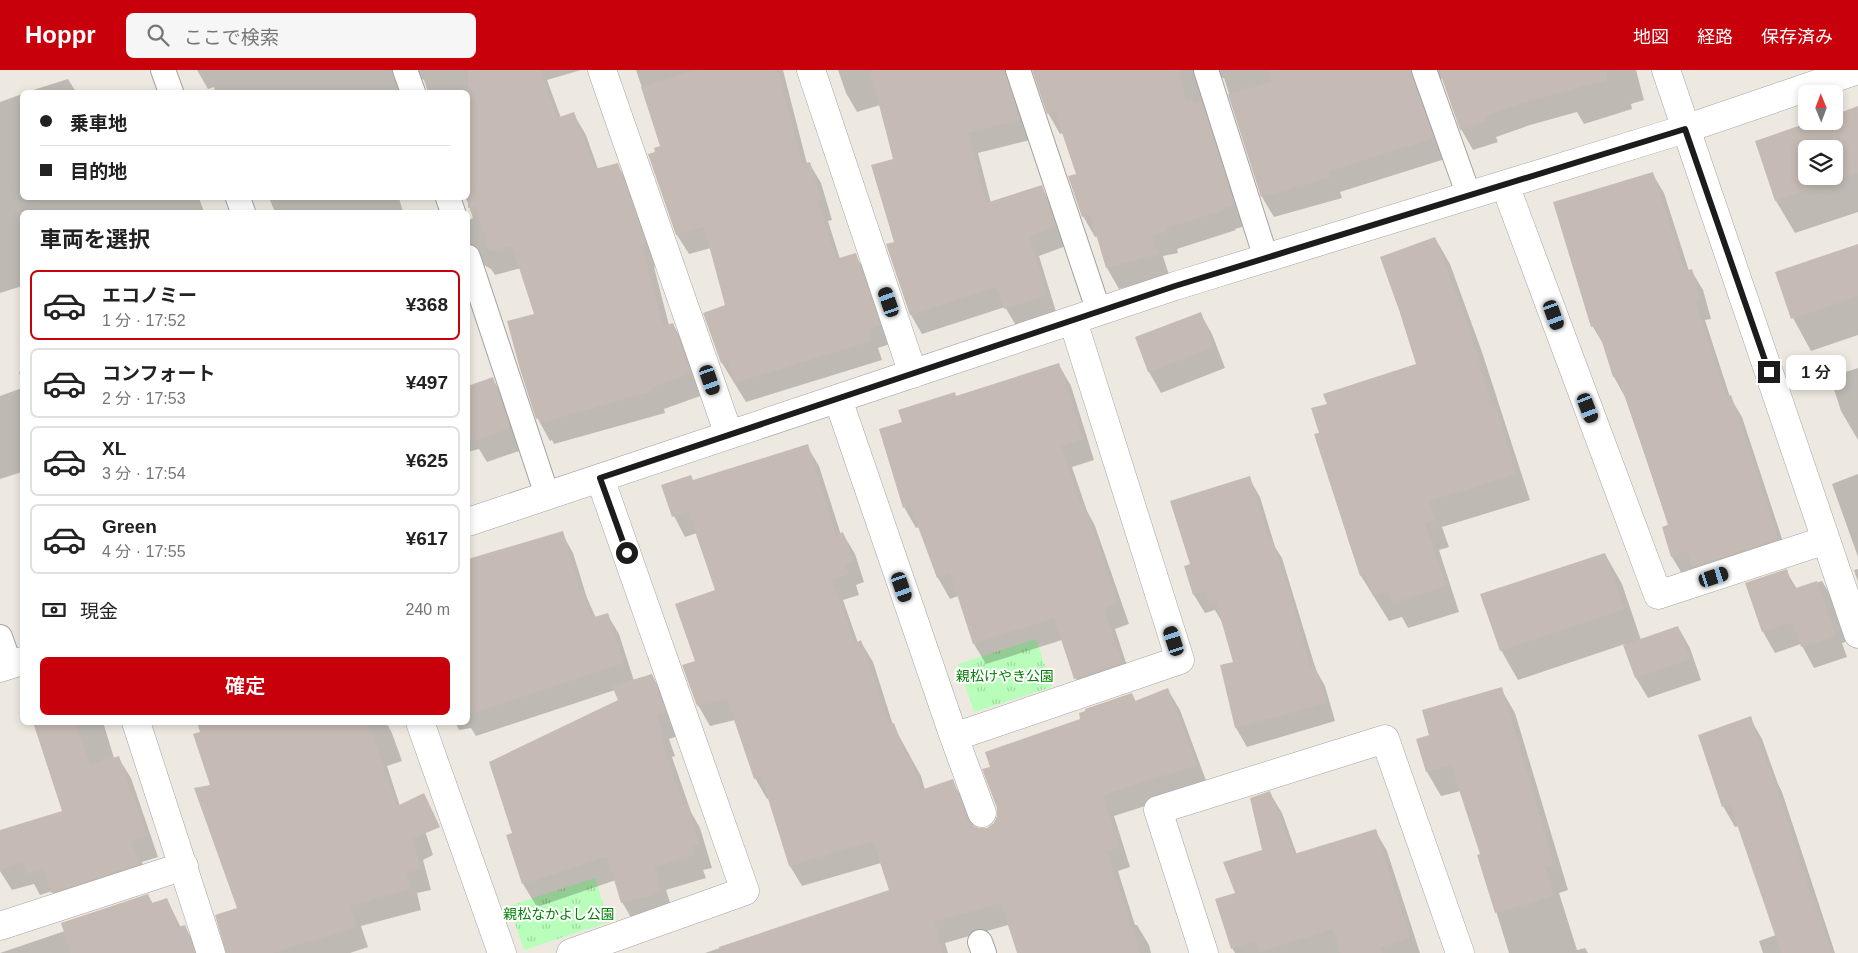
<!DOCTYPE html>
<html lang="ja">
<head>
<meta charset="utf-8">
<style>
  :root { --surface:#fff; --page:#f6f6f6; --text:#222; --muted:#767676; --line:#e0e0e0; --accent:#c8000b }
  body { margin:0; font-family:Arial,"Noto Sans JP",sans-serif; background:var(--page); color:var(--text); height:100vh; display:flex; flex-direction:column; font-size:19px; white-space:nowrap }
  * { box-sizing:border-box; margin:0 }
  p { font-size:16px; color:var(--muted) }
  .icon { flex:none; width:28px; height:28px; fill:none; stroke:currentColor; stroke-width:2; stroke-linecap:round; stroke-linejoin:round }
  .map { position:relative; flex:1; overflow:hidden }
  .sheet { position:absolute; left:20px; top:140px; width:450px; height:515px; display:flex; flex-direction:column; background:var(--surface); border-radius:8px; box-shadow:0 2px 8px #0003 }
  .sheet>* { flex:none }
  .top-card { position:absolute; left:20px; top:20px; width:450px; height:110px; border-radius:8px; box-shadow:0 2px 8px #0003; display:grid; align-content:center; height:110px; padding:0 20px; background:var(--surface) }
  .needle { width:32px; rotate:359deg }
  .buttons { position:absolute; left:1798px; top:15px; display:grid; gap:10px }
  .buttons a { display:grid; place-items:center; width:45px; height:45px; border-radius:8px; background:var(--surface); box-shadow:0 2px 8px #0003; font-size:25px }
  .end { position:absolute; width:22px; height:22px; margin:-11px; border:6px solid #1c1c1c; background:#fff; box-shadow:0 0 0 2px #fff }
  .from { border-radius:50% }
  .bubble { position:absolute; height:35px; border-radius:8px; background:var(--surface); box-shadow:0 2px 8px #0003; font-size:16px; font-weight:600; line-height:35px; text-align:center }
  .car { position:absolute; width:15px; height:30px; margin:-15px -8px; border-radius:6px; box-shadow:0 0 4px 1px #0007; background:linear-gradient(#222 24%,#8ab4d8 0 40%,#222 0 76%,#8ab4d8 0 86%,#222 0) }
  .top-card b { display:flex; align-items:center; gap:18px; height:48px; font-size:19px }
  .top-card b+b { border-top:1px solid var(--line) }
  .top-card i { width:12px; height:12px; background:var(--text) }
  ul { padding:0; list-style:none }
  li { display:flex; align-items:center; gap:15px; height:70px; margin:0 10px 8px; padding:0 10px; border:2px solid var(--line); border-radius:8px }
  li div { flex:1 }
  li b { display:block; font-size:19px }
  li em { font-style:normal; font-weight:600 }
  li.on { border-color:var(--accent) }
  li>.icon { width:45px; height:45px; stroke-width:1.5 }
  h2 { padding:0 20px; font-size:22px; line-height:60px }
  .pay { display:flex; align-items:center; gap:12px; height:55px; padding:0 20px; font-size:19px }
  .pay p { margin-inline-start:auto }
  .cta { display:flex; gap:10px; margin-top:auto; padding:10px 20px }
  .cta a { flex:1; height:58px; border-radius:8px; background:var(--accent); color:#fff; font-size:20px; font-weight:600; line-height:58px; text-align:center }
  header { display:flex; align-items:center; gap:30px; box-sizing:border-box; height:70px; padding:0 25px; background:var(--accent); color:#fff }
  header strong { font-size:24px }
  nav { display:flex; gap:28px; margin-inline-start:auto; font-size:18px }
  .search { width:350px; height:45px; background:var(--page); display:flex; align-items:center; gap:12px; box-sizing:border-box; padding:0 18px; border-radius:8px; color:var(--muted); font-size:19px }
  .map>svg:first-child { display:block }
  .park { fill:url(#park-tufts) }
  .shadow { fill:#0003; fill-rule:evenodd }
  .building { fill:#c6bab4; fill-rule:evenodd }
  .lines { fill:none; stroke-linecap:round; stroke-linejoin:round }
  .lane-casing { stroke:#a3a3a3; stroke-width:26 }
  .street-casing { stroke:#a3a3a3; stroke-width:29 }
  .lane { stroke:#fff; stroke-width:24 }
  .street { stroke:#fff; stroke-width:28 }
  .route { stroke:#1c1c1c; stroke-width:6 }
  .labels { text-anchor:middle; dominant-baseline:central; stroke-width:4; stroke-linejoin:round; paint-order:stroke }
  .park-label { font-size:14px; fill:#038007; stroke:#fff }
</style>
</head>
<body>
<header>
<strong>Hoppr</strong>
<div class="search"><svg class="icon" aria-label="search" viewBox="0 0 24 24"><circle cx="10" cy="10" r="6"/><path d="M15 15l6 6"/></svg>ここで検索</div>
<nav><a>地図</a><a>経路</a><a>保存済み</a></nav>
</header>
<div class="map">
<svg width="1858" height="883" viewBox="0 0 1858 883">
  <defs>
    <pattern id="park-tufts" width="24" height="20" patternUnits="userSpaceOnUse" patternTransform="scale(1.25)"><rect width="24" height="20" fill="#b9fdba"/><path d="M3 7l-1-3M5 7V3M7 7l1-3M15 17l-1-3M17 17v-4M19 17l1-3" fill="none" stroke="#9ed89f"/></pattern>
  </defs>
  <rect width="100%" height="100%" fill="#eee9e0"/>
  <!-- park -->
  <path class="park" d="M1036 569 1052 617 974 642 958 594Z
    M595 808 609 852 524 880 509 836Z"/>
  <!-- shadow -->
  <path class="shadow" d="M197 0H581L547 10 561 48 573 43 586 65 598 99 617 94 630 116 657 196 654 197 669 255 673 254 685 276 703 325 664 339 665 343 554 374 552 370 550 371 538 349 521 298 536 244 521 198 495 205 491 199 484 195 476 196 468 204V150L473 148 466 128H468V22H428L424 10 420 8 404 22H215L214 17 208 19Z
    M636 0H783L807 94 809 93 821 113 832 150 828 151 840 189 855 185 867 204 890 274 878 278 882 290 746 332 722 293 705 243 726 236 711 178 689 184 677 165 650 85 657 83 662 77Z
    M838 0H978L1007 15 1018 34 1030 70 978 83 991 133 1041 116 1052 136 1066 176 1039 186 1057 245 1017 257 1005 237 922 264 911 245 895 172 894 90 880 35 857 42 846 23Z
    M1044 0H1636L1644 30 1631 34 1632 39 1584 54 1577 42 1530 55 1496 67 1498 72 1473 80 1461 59 1443 9 1432 7 1445 89 1340 122 1342 128 1274 147 1262 127 1224 8H1214L1245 156 1235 159 1236 160 1177 179 1178 183 1163 186 1169 205 1119 219 1107 198 1098 166 1095 167 1083 146 1078 105 1064 63 1060 64 1048 43Z
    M68 9 76 22H27Z
    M22 24V128H199L204 142H22V216L0 223V32Z
    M1858 38V142L1795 163 1776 131 1756 71 1834 51V46ZM1806 79H1834V106H1806Z
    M1652 103 1664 123 1689 201 1691 200 1703 220 1711 249 1705 250 1730 327 1742 347 1789 490 1684 507 1672 487 1663 458 1669 456 1625 327 1614 307 1605 277 1593 257 1554 133Z
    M269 128H399L403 142H275Z
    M1435 168 1450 194 1482 282 1530 430 1442 457 1449 477 1439 480 1459 542 1408 558 1402 547 1389 551 1361 506 1349 472 1321 364 1328 334 1417 294Z
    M1858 175V265L1811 281 1793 248Z
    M1200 243 1212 264 1225 298 1161 323 1149 302 1136 268Z
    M1059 295 1071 316 1094 390 1072 397 1087 441 1095 456 1129 554 1115 559 1133 614 1088 630 1076 609 1062 570 986 594 974 574 958 526 950 529 938 508 920 457 916 458 904 437V352L956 327Z
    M1858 298V370L1841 341 1830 307Z
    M22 301V313L19 302Z
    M493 309 505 331 522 380 487 392 479 379 468 382V312L469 317Z
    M22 318V402L0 409V326Z
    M807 376 819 396 841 465 843 464 855 484 864 512 856 515 859 525 843 530 858 573 861 572 873 592 893 655 921 706 925 720 952 711 964 731 974 757 979 760 987 759 995 754 999 746 992 697 1132 624 1136 632 1168 620 1180 640 1208 716 1114 746 1130 797 1118 801 1135 855H1137L1149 875 1151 883H1019L1008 855 945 873 948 883H705L890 821 881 793 802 816 790 796 769 728 767 729 755 708 735 650 710 656 698 635 696 592 717 521 697 463 685 467 674 446 694 412Z
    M1858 404V487L1832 414Z
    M1249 408 1260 427 1275 477 1282 488 1316 600 1325 616 1335 651 1247 677 1236 658 1222 596 1235 593 1222 552 1215 540 1205 543 1194 525 1185 497 1191 495Z
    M562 463 573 483 587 528 596 548 607 544 619 564 634 611 652 605 665 629 678 666 669 669 675 686 672 687 691 742 700 758 712 798 703 800 706 808 666 820 674 845 636 856 622 832 616 810 537 837 523 814 619 631 615 620 476 666 471 658 459 660 455 652H468V490Z
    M22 484V494L20 485Z
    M1605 484 1622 514 1641 570 1678 557 1690 578 1701 610 1648 628 1636 608 1625 574 1518 610 1501 580Z
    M1858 499V512L1854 500Z
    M1786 501 1797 519 1822 511 1834 531 1848 571 1842 573 1847 587 1814 598 1801 574 1775 583 1763 562 1747 514Z
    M1501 619 1515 643 1568 820 1559 823 1577 880 1585 878 1588 883H1509L1479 786 1481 785 1461 721 1441 726 1427 702 1418 670 1431 666Z
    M1750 648 1762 669 1778 714 1782 722 1835 883H1763L1759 871 1776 865 1739 756 1735 757 1723 736Z
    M34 652H103L114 688 118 687 131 708 158 787 142 792 150 815 64 843 52 821 40 825 34 814 12 820 0 801V762L63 742Z
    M199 652H386L392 663 402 691 387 696 400 736 422 752 433 785 423 790 431 820 417 823 421 840 361 856 368 877 350 883H227L239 839 211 716 202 662Z
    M1270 723 1282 743 1297 785 1375 760 1387 781 1420 883H1235L1232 878 1236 824 1263 781Z
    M148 826 153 834 167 829 181 858 185 856 199 883H0L65 861Z"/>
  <!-- building -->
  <path class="building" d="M468 0H540L557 48 574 42 595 99 618 93 646 174 642 175 663 256 673 253 691 303 652 317 653 321 541 353 539 348 536 349 520 299 507 251 534 244 512 176 489 181 476 135 468 138Z
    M695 0H778L802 94 810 92 822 130 818 131 836 189 856 183 880 255 868 259 871 271 734 313 728 291 721 293 703 243 725 235 704 157 676 165 648 84 655 82 654 78 660 76 641 17Z
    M870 0H1005L1020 50 968 63 986 133 1042 115 1056 156 1029 166 1047 225 1004 239 997 217 910 245 886 174 894 172 871 95 893 89Z
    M1032 0H1178L1186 31 1192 28 1194 33 1202 31 1235 135 1224 138 1225 140 1166 158 1167 162 1152 165 1158 184 1106 198 1090 144 1082 147 1068 106 1076 104 1055 42 1047 44Z
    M1268 0H1411L1434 68 1329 101 1331 107 1261 127 1228 24 1272 12Z
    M1439 0H1606L1607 10 1518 34 1485 46 1487 51 1460 60Z
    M1858 36V103L1775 131 1755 71 1813 51H1834V45ZM1806 79H1834V106H1806Z
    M1653 102 1685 201 1692 199 1700 228 1695 230 1726 327 1731 325 1778 469 1692 497 1687 481 1671 487 1662 457 1668 455 1643 379 1618 306 1613 307 1597 256 1591 257 1553 132Z
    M1435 167 1468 255 1493 338 1496 337 1516 404 1429 431 1435 451 1425 454 1446 516 1393 533 1389 521 1373 526 1366 504 1360 506 1314 364 1319 363 1311 338 1327 334 1323 324 1416 294 1399 240 1380 187Z
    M1858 174V226L1791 249 1775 202Z
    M1201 242 1214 277 1148 302 1135 267Z
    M1059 293 1083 369 1061 376 1081 435 1084 434 1118 533 1104 538 1122 593 1074 609 1054 548 973 574 950 503 937 508 910 435 903 438 879 359 902 352 898 340 955 322 956 326Z
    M493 307 510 358 468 373V316Z
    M808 374 836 465 843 462 854 491 845 494 849 504 832 510 855 573 861 570 889 655 894 653 906 685 909 684 921 720 953 709 967 748 972 755 979 758H987L994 753 997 746V738L982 699 990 697 985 682 1080 649 1079 643 1085 641V639L1132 623 1135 631 1168 618 1197 695 1103 725 1119 777 1107 781 1140 883H1017L1001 833 934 852 943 883H720L719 877 889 820 873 771 789 796 761 706 754 709 727 629 697 636 682 595 695 591 675 534 715 520 688 441 672 447 661 415 691 405 693 410Z
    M1250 406 1269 469 1272 468 1292 531 1310 597 1315 596 1326 633 1235 658 1220 595 1233 592 1216 532 1210 533 1206 521 1193 525 1184 496 1190 494 1170 431Z
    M563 461 580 520 583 519 591 548 608 543 624 593 468 645V489Z
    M1605 483 1624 539 1500 581 1480 524Z
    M1787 499 1793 519 1817 511 1836 566 1801 577 1793 552 1762 562 1745 513Z
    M1678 556 1690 589 1635 608 1623 575Z
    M652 604 666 643 657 645 663 663 660 664 683 734 687 733 699 774 691 776 694 785 654 797 661 821 654 823V825L621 833 607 786 522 814 506 765 512 763 489 692 618 630 612 616Z
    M1502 617 1554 795 1546 798 1554 826 1495 843 1477 785 1480 784 1451 695 1426 702 1416 669 1429 665 1422 640Z
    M1751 646 1769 700H1771L1810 822 1832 883H1781L1730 734 1722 737 1698 665Z
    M33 652H76L90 695 119 686 147 766 131 771 139 794 51 823 43 799 27 804 23 792 0 800V760L62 741Z
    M197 652H368L397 736 424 723 440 757 412 769 421 799 406 803 410 819 350 836 357 857 309 873 308 871 273 883H226L215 845 237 838 194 718 210 715 193 664 200 662Z
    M1270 721 1294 784 1376 759 1410 868 1380 877 1382 883H1341L1333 859 1259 882 1255 871 1231 879 1215 829 1235 823 1223 792 1262 780 1250 728Z
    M148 824 152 833 167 828 178 857 185 855 195 883H71L61 853Z"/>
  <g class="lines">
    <defs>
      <path id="lane" d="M163 0 171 22
        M405 0 413 22
        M1018 0 1099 242
        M1206 0 1266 188
        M1424 0 1469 126
        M238 128 243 142
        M448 128 453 142
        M468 187 547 425
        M0 567 10 595
        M980 872 984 883"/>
      <path id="street" d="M602 0 729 365
        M811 0 913 304
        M1666 0 1858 564
        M1505 115 1658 525 1826 470
        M838 329 954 667 982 743
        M468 452 1175 216 1685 59 1858 0
        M0 598 22 591
        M136 652 211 883
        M420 652 502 883
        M954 667 1180 590 1073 251
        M0 856 184 796
        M571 883 745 821 600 408
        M1204 883 1158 740 1385 669 1460 883"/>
    </defs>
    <!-- lane casing -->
    <use href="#lane" class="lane-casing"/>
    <!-- street casing -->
    <use href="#street" class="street-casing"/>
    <!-- lane -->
    <use href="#lane" class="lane"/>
    <!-- street -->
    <use href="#street" class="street"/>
  </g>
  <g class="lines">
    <!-- route -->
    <path class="route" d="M627 483 600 408 1175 216 1685 59 1769 302"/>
  </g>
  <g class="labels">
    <!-- park labels -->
    <g class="park-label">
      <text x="1005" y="606">親松けやき公園</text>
      <text x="559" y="844">親松なかよし公園</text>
    </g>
  </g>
</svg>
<div class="buttons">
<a><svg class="needle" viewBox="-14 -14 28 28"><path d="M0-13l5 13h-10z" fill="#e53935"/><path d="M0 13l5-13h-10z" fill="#767676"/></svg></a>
<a><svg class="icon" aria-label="layers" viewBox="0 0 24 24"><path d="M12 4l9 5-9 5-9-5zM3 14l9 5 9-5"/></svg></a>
</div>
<i class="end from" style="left:627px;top:483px"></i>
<i class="end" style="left:1769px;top:302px"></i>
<div class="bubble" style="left:1786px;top:285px;width:60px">1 分</div>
<i class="car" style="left:889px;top:232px;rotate:341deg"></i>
<i class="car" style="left:1554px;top:245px;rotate:160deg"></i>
<i class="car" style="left:710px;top:310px;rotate:161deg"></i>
<i class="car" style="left:1588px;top:338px;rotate:159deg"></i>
<i class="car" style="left:1714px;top:507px;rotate:72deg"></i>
<i class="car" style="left:902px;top:517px;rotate:161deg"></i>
<i class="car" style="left:1174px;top:571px;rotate:342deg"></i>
<div class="top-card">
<b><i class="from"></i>乗車地</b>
<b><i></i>目的地</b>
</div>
<section class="sheet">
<h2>車両を選択</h2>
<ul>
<li class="on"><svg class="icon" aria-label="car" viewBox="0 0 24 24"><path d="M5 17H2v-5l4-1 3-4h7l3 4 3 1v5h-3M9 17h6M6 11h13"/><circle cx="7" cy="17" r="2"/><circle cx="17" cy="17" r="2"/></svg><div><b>エコノミー</b><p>1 分 · 17:52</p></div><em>¥368</em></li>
<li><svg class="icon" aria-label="car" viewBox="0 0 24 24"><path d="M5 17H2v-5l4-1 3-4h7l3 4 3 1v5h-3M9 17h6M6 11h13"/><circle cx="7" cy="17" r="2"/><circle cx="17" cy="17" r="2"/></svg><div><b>コンフォート</b><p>2 分 · 17:53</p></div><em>¥497</em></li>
<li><svg class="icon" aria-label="car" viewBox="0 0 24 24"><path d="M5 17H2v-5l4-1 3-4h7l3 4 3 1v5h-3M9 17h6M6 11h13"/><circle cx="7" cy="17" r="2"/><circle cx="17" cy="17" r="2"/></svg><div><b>XL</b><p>3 分 · 17:54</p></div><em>¥625</em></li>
<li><svg class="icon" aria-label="car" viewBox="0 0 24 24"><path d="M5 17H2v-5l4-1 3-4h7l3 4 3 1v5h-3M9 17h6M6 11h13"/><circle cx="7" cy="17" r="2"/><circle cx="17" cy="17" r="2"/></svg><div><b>Green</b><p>4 分 · 17:55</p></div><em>¥617</em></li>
</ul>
<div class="pay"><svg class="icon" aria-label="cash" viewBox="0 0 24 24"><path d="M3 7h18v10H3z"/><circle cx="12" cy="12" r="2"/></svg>現金<p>240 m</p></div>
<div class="cta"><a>確定</a></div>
</section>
</div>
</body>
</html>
